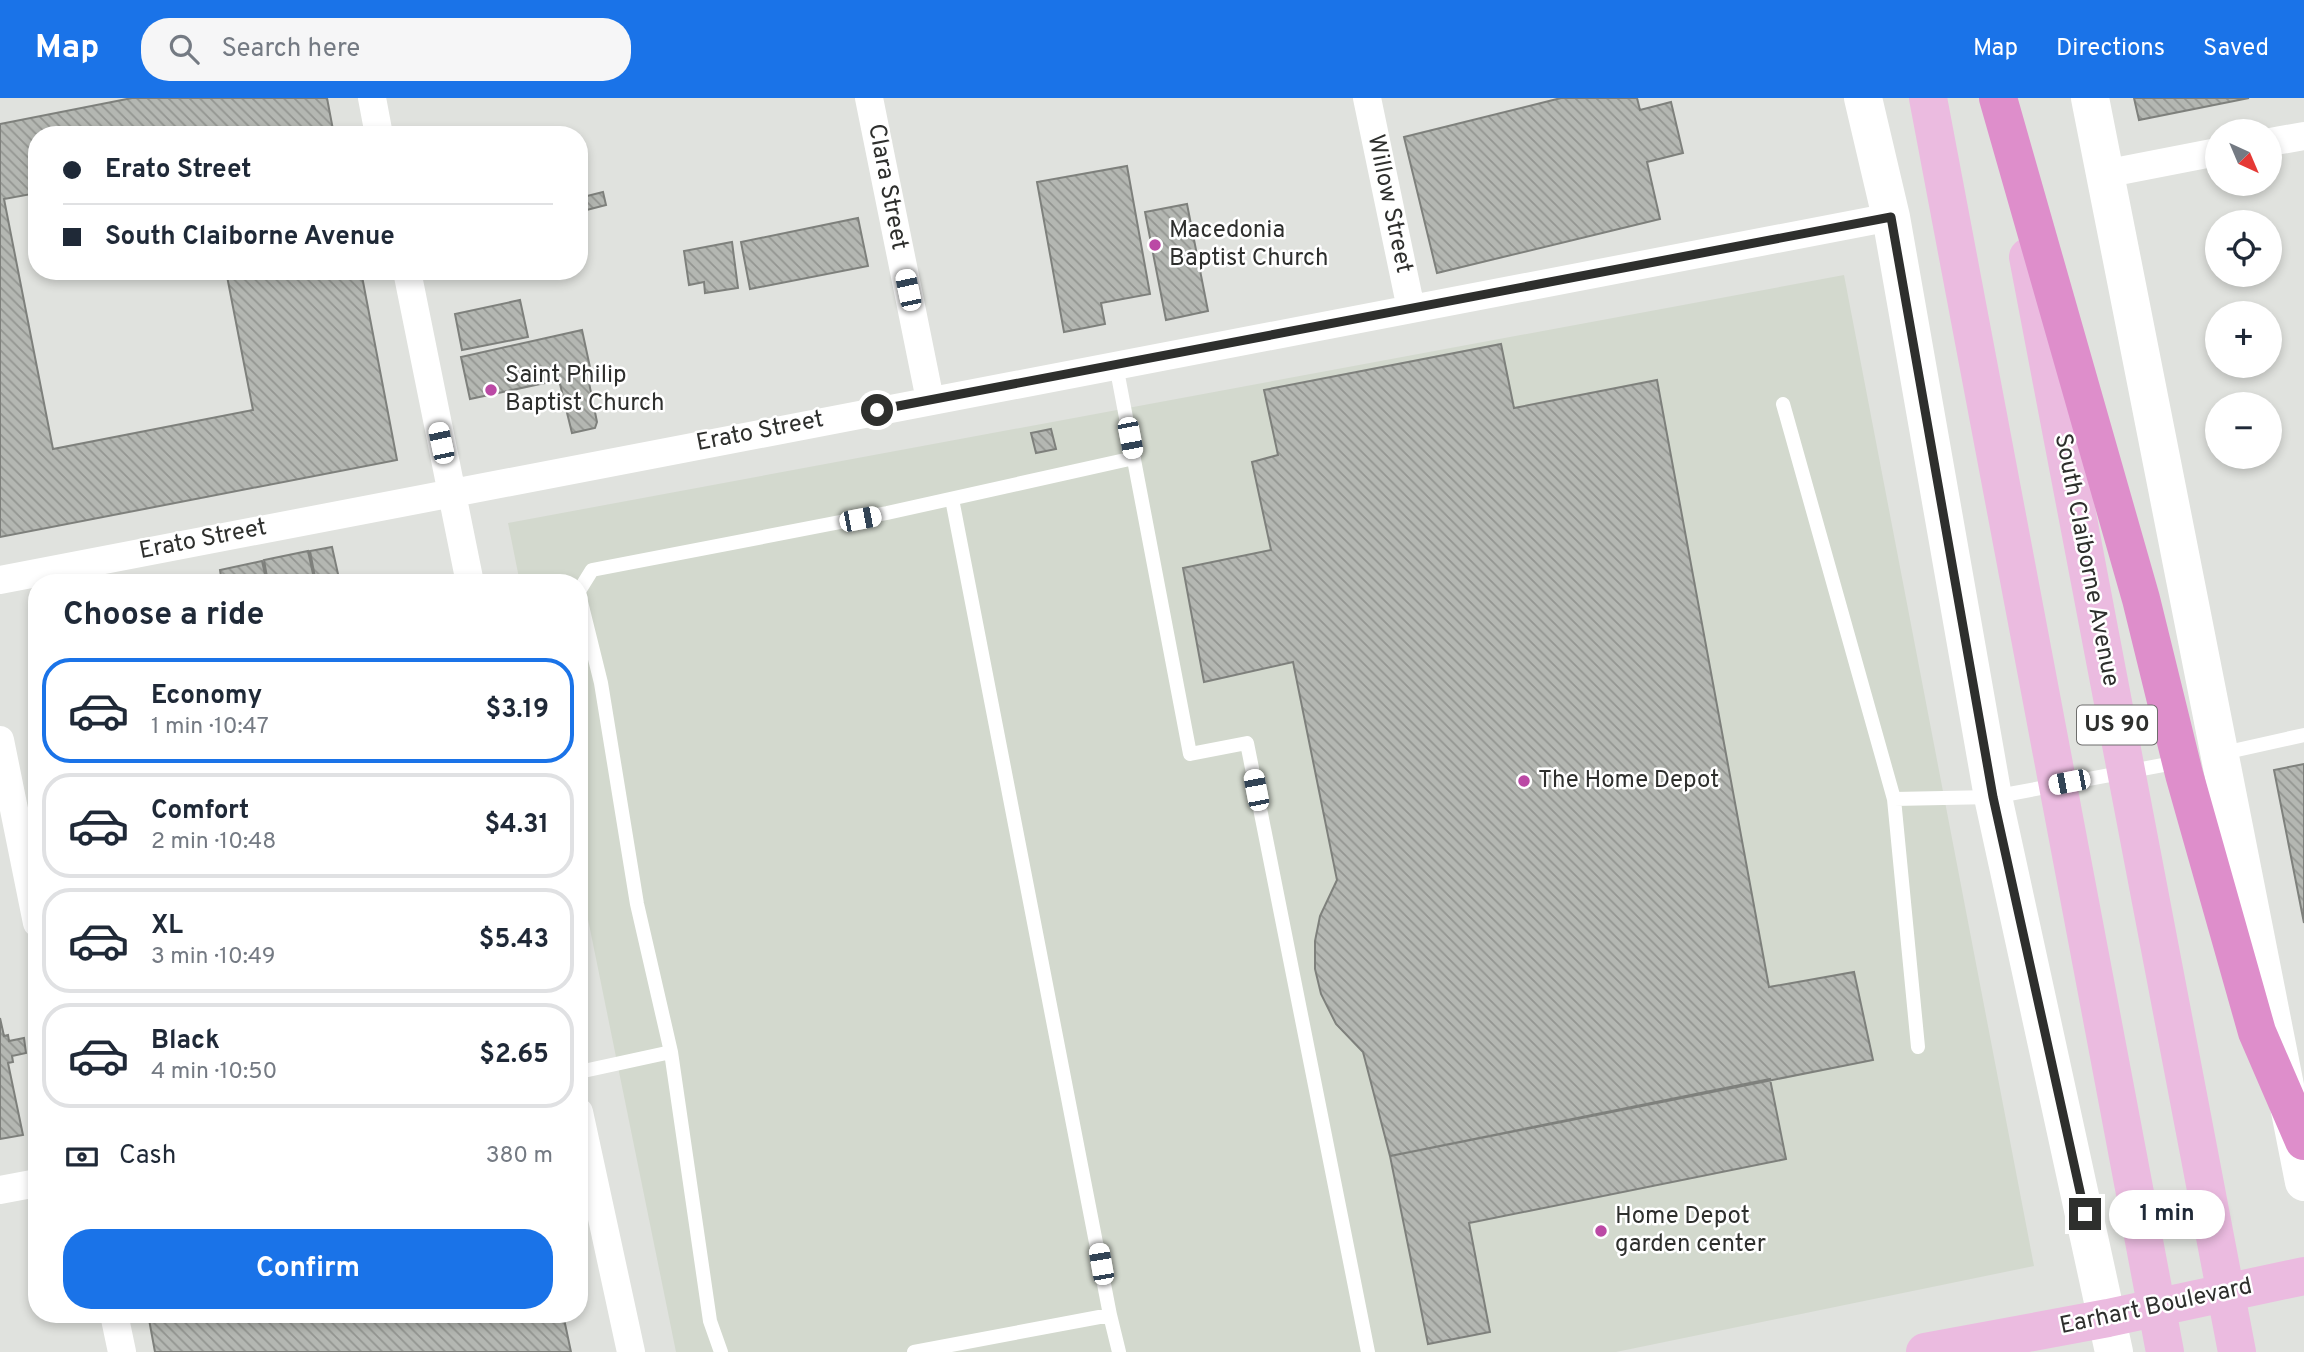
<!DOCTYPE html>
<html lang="en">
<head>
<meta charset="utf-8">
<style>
  :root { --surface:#fff; --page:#f6f6f7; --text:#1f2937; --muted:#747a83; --line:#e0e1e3; --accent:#1a73e8 }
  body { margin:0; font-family:Overpass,sans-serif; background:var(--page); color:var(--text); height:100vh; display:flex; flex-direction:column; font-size:26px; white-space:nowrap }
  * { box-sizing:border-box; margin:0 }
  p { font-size:23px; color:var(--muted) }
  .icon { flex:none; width:38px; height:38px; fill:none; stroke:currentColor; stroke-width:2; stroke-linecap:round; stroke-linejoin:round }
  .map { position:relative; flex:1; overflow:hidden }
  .sheet { position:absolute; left:28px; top:476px; width:560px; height:749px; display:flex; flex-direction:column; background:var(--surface); border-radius:28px; box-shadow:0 4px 10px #0003 }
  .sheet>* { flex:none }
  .top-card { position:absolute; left:28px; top:28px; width:560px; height:154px; border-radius:28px; box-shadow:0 4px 10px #0003; display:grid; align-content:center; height:154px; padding:0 35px; background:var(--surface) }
  .needle { width:46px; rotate:136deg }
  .tools { position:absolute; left:2205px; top:21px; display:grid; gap:14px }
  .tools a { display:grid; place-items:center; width:77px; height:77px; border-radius:50%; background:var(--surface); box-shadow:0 4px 10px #0003; font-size:35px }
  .end { position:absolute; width:32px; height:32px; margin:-16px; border:9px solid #2e2f2d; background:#fff; box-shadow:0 0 0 4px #fff }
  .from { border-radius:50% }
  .bubble { position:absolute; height:49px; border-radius:24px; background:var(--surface); box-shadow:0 4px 10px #0003; font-size:23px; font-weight:700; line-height:49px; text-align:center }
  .car { position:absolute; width:21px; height:42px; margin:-21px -10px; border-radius:9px; box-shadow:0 0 5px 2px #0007; background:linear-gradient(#fff 24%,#345 0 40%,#fff 0 76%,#345 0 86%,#fff 0) }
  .top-card b { display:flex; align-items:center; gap:24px; height:66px; font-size:26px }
  .top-card b+b { border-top:2px solid var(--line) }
  .top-card i { width:18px; height:18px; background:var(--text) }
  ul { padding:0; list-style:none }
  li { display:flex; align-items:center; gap:21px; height:105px; margin:0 14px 10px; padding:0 21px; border:4px solid var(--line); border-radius:28px }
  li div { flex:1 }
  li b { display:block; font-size:26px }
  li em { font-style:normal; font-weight:700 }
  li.on { border-color:var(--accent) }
  li>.icon { width:63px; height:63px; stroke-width:1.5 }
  h2 { padding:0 35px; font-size:32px; line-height:84px }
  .pay { display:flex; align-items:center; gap:18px; height:77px; padding:0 35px; font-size:26px }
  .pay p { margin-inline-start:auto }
  .primary-button { display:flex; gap:14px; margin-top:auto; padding:14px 35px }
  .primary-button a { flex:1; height:80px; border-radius:28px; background:var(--accent); color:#fff; font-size:28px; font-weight:700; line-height:80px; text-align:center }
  header { display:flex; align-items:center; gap:42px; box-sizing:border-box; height:98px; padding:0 35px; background:var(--accent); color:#fff }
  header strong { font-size:33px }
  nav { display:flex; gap:38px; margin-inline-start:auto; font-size:24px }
  .search { width:490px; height:63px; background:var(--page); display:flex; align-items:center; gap:18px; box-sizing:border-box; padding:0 24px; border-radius:28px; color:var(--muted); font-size:26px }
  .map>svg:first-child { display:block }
  .built { fill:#d3d9ce }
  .building { fill:url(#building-back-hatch); stroke:#7e807c; stroke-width:2 }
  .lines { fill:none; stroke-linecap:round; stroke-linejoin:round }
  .lane { stroke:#fff; stroke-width:14 }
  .street { stroke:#fff; stroke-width:28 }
  .secondary { stroke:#fff; stroke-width:38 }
  .primary { stroke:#ebbbe0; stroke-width:38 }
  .highway { stroke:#de8ecb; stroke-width:38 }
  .route { stroke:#2e2f2d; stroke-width:9 }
  .poi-dot { fill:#bb49a5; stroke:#fff; stroke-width:2.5 }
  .labels { text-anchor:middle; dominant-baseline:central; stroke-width:5; stroke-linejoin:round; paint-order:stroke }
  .shield { fill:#fff; stroke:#6d6d6c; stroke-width:2 }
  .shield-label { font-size:23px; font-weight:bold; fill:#2e2f2d }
  .street-label { font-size:24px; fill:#2e2f2d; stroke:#fff }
  .poi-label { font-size:24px; fill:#2e2f2d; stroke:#fff; text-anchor:start }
</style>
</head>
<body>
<header>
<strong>Map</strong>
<div class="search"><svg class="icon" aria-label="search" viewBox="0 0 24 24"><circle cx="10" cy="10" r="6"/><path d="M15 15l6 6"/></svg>Search here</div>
<nav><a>Map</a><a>Directions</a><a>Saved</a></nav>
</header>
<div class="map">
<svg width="2304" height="1254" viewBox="0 0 2304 1254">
  <defs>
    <pattern id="building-back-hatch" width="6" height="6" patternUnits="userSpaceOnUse" patternTransform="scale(1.75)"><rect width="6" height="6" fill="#b4b7b2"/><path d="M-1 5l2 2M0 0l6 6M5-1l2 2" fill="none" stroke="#939591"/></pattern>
  </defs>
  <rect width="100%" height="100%" fill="#e0e2de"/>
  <!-- built -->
  <path class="built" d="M1844 177 2034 1168 1616 1254H676L579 777V485H520L508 425Z"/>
  <!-- building -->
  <path class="building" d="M132 0H327L334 37H37V95L4 101 53 351 253 312 226 173H361L397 362 0 439V26Z
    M1561 0H1637L1640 12 1671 4 1683 55 1647 64 1660 121 1437 175 1404 39Z
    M2134 0H2249L2139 22Z
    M1127 68 1150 196 1101 205 1105 226 1064 234 1037 84Z
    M603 94 606 107 579 114V100Z
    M1187 106 1208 213 1166 222 1145 114Z
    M858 120 868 168 750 191 741 144Z
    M732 144 738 190 705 195 704 184 689 187 684 153Z
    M520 202 528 239 462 252 455 216Z
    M582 232 591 274 587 275 597 324 595 330 572 335 559 282 470 301 461 259Z
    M1501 246 1514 310 1657 282 1769 889 1854 874 1873 962 1390 1058 1363 954 1336 926 1321 896 1315 871V843L1320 818 1337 782 1293 564 1204 584 1183 470 1271 452 1252 364 1278 357 1264 292Z
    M1051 331 1056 351 1036 355 1031 335Z
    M332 449 340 485H316L310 453Z
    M308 453 315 485H268L264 462Z
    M262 463 267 485H222L220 472Z
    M2304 666V825L2274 672Z
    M0 920 4 938 8 937 9 943 24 940 26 955 12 958 13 964 8 965 23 1037 0 1041Z
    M1770 981 1786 1061 1469 1125 1490 1234 1428 1246 1390 1058Z
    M148 1216H563L571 1254H155Z"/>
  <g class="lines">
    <!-- lane -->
    <path class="lane" d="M1116 267 1190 656 1247 645 1368 1254
      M1783 306 1894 701 1993 699 2179 664
      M952 401 1110 1217
      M579 493 592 472 887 415 1134 360
      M579 496 601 585 637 806 671 954 710 1223 721 1254
      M2219 656 2304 637
      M1894 701 1918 949
      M579 974 671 954
      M914 1254 1110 1217 1119 1254"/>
    <!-- street -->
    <path class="street" d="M372 0 379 37
      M869 0 930 302
      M1367 0 1411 211
      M2270 44 2304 38
      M2104 76 2217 54
      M407 173 470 485
      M0 482 1891 119
      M0 642 37 825
      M579 1014 631 1254
      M0 1092 37 1085
      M114 1216 122 1254"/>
    <!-- secondary -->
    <path class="secondary" d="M1863 0 1891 119 1993 699 2114 1254
      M2090 0 2304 1084"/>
    <!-- primary -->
    <path class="primary" d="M1928 0 2165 1254
      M2028 159 2237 1254
      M1925 1254 2108 1220 2304 1178"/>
    <!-- highway -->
    <path class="highway" d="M1998 0 2141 501 2184 676 2257 934 2304 1043"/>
  </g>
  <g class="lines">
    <!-- route -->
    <path class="route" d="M877 312 1891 119 1993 699 2085 1116"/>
  </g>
  <!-- markers -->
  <g class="poi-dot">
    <circle cx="1155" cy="147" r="7"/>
    <circle cx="491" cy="292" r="7"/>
    <circle cx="1524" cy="683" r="7"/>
    <circle cx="1601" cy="1133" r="7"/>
  </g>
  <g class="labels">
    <!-- shield labels -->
    <rect class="shield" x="2077" y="607.5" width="80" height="39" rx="5"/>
    <g class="shield-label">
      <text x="2117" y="627">US 90</text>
    </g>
    <!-- street labels -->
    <g class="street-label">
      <text transform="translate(887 89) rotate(79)">Clara Street</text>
      <text transform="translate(1389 106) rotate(78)">Willow Street</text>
      <text transform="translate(760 334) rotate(-11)">Erato Street</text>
      <text transform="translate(203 442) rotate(-11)">Erato Street</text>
      <text transform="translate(2086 462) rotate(79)">South Claiborne Avenue</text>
      <text transform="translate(2156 1209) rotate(-12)">Earhart Boulevard</text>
    </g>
    <!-- poi labels -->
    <g class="poi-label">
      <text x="1169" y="133">Macedonia<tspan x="1169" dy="28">Baptist Church</tspan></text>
      <text x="505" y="278">Saint Philip<tspan x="505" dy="28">Baptist Church</tspan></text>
      <text x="1538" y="683">The Home Depot</text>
      <text x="1615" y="1119">Home Depot<tspan x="1615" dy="28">garden center</tspan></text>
    </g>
  </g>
</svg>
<div class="tools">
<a><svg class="needle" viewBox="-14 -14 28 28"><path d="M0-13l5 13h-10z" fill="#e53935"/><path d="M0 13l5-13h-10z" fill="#747a83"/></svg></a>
<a><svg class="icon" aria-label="locate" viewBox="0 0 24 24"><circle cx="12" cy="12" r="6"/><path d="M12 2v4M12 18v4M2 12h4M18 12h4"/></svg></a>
<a>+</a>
<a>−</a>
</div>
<i class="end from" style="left:877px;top:312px"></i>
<i class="end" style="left:2085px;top:1116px"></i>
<div class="bubble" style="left:2109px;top:1092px;width:116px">1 min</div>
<i class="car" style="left:908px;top:192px;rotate:348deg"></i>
<i class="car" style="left:1130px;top:340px;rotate:169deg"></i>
<i class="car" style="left:441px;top:345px;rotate:348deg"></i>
<i class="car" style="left:860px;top:421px;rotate:79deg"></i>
<i class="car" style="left:2069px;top:684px;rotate:259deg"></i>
<i class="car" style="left:1256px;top:692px;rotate:349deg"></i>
<i class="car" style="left:1101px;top:1166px;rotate:350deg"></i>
<div class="top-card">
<b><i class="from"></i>Erato Street</b>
<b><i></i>South Claiborne Avenue</b>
</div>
<section class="sheet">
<h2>Choose a ride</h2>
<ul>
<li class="on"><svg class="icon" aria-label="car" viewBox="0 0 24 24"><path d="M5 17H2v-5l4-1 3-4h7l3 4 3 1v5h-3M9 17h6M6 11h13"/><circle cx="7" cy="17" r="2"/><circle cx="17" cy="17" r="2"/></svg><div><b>Economy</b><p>1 min · 10:47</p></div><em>$3.19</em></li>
<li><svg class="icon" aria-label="car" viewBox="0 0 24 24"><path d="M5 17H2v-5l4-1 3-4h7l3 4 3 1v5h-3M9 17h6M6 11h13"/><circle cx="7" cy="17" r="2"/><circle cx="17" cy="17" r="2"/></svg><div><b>Comfort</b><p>2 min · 10:48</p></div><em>$4.31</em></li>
<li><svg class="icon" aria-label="car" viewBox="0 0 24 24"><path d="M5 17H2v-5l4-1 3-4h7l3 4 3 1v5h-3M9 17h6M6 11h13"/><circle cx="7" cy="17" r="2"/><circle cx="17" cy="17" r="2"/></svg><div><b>XL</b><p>3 min · 10:49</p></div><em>$5.43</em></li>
<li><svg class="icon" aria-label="car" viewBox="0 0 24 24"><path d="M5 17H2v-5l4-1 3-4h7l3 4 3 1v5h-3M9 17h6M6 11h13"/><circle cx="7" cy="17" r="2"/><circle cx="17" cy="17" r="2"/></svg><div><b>Black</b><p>4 min · 10:50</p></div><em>$2.65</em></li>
</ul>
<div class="pay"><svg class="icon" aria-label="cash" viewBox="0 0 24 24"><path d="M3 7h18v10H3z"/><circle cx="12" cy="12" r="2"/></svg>Cash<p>380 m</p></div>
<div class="primary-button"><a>Confirm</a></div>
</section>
</div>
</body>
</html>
